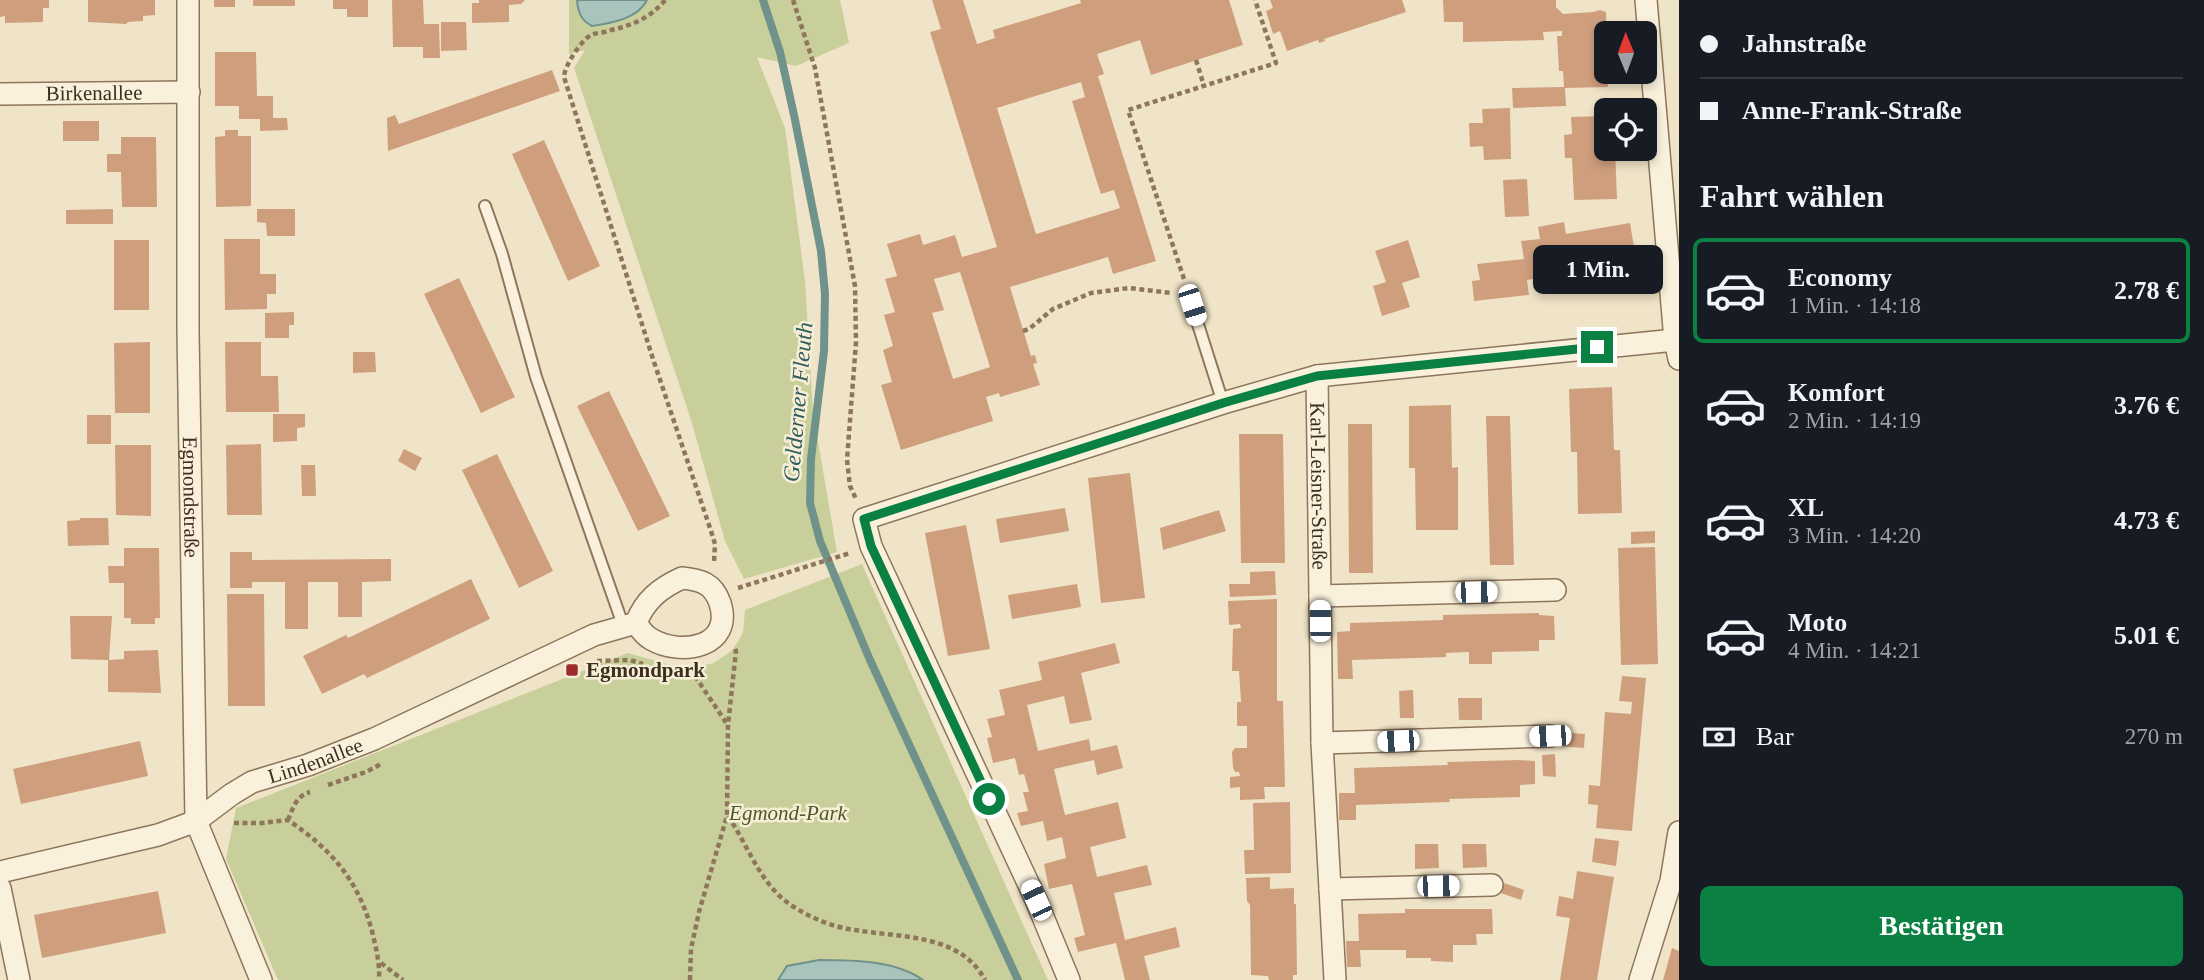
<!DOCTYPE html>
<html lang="de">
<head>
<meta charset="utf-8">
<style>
  :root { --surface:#171b24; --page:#242831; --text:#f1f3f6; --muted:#9ea1a6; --line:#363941; --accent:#0b8043 }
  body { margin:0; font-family:"Times New Roman",serif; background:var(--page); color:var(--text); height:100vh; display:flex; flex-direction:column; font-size:26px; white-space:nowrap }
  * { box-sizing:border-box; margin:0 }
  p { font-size:23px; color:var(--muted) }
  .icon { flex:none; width:38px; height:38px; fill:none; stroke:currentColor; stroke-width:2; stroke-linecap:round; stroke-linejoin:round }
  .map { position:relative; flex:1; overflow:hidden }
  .drawer { display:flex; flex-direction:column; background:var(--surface); width:525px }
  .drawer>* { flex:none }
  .top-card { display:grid; align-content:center; height:154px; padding:0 21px; background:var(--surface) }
  .needle { width:46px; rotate:359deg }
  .tools { position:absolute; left:1594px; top:21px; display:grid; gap:14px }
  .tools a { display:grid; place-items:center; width:63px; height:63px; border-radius:10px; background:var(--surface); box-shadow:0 4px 10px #0003; font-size:35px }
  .end { position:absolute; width:32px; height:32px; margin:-16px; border:9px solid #0b8043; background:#fff; box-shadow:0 0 0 4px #fff }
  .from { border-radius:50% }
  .bubble { position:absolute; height:49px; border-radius:10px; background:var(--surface); box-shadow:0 4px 10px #0003; font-size:23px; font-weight:700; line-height:49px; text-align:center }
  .car { position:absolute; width:21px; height:42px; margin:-21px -10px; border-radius:9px; box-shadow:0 0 5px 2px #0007; background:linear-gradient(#fff 24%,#345 0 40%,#fff 0 76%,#345 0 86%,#fff 0) }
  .top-card b { display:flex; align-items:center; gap:24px; height:66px; font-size:26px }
  .top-card b+b { border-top:2px solid var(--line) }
  .top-card i { width:18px; height:18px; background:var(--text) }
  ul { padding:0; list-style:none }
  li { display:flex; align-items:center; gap:21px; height:105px; margin:0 14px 10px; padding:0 7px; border:4px solid transparent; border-radius:10px }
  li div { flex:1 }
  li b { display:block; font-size:26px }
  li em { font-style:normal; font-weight:700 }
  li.selected { border-color:var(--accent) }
  li>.icon { width:63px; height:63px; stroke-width:1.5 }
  h2 { padding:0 21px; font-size:32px; line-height:84px }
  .pay { display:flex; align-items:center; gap:18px; height:77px; padding:0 21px; font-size:26px }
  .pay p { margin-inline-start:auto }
  .action { display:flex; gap:14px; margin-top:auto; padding:14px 21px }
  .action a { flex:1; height:80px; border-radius:10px; background:var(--accent); color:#fff; font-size:28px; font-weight:700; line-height:80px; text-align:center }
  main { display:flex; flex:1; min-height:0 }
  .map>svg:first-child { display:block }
  .green { fill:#c9cf9b }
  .water { fill:#a9c4bc; stroke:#6f938a; stroke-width:2 }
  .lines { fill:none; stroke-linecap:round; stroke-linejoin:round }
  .stream { stroke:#6f938a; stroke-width:8 }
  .building { fill:#cf9f7d; fill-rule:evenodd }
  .lane-casing { stroke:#8d765c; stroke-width:14 }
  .street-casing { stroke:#8d765c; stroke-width:24 }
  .path { stroke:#8d765c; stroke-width:4.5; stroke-dasharray:5 3.5; stroke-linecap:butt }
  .lane { stroke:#faf1dc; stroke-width:10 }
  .street { stroke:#faf1dc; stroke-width:21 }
  .route { stroke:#0b8043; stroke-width:9 }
  .poi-dot { fill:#9e2a2b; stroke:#f7eed8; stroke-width:2.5 }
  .labels { text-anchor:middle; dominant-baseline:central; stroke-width:5; stroke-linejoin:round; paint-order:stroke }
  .street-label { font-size:21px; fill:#3d2e20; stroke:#f7eed8 }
  .poi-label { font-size:21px; font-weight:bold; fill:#3d2e20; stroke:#f7eed8; text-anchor:start }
  .park-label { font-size:21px; font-style:italic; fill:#4d5a26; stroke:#f7eed8 }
  .water-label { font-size:23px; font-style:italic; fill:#2f5d5a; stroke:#f7eed8 }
</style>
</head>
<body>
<main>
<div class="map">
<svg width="1679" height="980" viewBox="0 0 1679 980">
  <rect width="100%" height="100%" fill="#f0e4c8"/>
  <!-- green -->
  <path class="green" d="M569 0H577V6L592 26C611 23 638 19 647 0H840L849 43 796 66 757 57 785 128 805 281 813 412 837 552 744 579 725 541 691 420 574 68 585 50 569 54Z
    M862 564 1048 980H278L226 859 236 808 628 653 674 666 705 665 714 663 731 651 738 642 743 632 745 610Z"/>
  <!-- water -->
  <path class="water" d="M577 0H647C638 19 611 23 592 26 581 20 578 13 577 0Z
    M819 960C853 960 895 960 923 980H778L787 966Z"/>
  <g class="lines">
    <!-- stream -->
    <path class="stream" d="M763 0 780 52 794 115 821 251 825 294 824 351 811 459 810 503 820 541 870 660 1018 980"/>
  </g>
  <!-- building -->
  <path class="building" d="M0 0H49V8H43V22L5 23V16L0 17Z
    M88 0H155V15L143 16V21L128 22 126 24 88 22Z
    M214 0H235V7H214Z
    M253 0H295V6H253Z
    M333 0H368V17H347V9H333Z
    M392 0H423L424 24H439L440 58H423V47H393Z
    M479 0H525L521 4 509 5V22L472 23V3H479Z
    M932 0H963L977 44 995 38 993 30 1081 3 1080 0H1229L1243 45 1151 75 1140 40 1097 54 1104 74 1098 76 1156 261 1113 274 1108 257 1010 287 1031 356 1035 355 1037 363 1033 364 1040 385 1000 397 999 393 986 397 993 421 901 450 881 385 892 382 883 350 893 346 884 315 895 312 885 279 897 276 887 244 920 234 923 245 955 235 962 257 997 247 930 32 941 29ZM1081 82 1085 97 1072 101 1096 179 1101 194 1114 190 1120 208 1036 234 997 108ZM960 272 990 367 953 379 932 313 944 310 934 279Z
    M1270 0H1402L1406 12 1324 39 1325 41 1319 43 1318 40 1287 51 1280 31 1273 34 1266 11 1273 8Z
    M1443 0H1556V7L1563 14 1593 12 1600 10 1606 12 1608 87 1565 88 1566 106 1513 108 1512 88 1564 87 1563 71H1559L1557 36H1562V31L1543 32 1544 40 1463 42V22H1444Z
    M441 22H466L467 50 441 51Z
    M215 52H256L257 96H273V118H287L288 130 260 131V119H239V106H215Z
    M552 70 560 91 388 151 387 118 395 115 399 124Z
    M1510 108 1511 159 1484 160 1483 146 1470 147 1469 123H1483L1482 109Z
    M1606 116V149H1615L1617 199 1574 200 1572 158H1565L1564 135 1572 134 1571 117Z
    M63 121H99V141H63Z
    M225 130H238V136H251V206L216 207 215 137 225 136Z
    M121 137H156L157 207H122L121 172H107V154H121Z
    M544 140 600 266 568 281 512 154Z
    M1527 179 1529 216 1505 217 1503 180Z
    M113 209V224H66V210Z
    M257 209H295V236H267L266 223 257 222Z
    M1564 222 1566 234 1630 223 1636 259 1605 264 1604 259 1545 270 1546 277 1527 280 1529 295 1474 301 1472 281 1480 280 1477 264 1524 259 1521 241 1540 239 1538 227Z
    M224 239H260V274H276V294H267V309L225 310Z
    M114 240H149V310H114Z
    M1408 240 1420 277 1402 283 1410 307 1382 316 1373 286 1386 282 1375 251Z
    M459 278 515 397 481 413 424 294Z
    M294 312V325H289V338H265V313Z
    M150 342V413H115L114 343Z
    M225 342H261V376H278L279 412H226Z
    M353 352H375L376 372 353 373Z
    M1612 387 1614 450H1620L1622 513 1578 514 1577 452H1571L1569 389Z
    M609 391 670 516 638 531 577 406Z
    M1451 405 1452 468 1458 467V530H1416L1415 468H1409V406Z
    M273 414H305V427L297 428V441L273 442Z
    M87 415H111V444H87Z
    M1486 416H1510L1514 565H1490Z
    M1348 424H1372L1373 573H1349Z
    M1239 434H1283L1285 563H1241Z
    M261 444 262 515H227L226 445Z
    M115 445H151V516L116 515Z
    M404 449 422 458 415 471 398 461Z
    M497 454 553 571 519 588 462 470Z
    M301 465H315L316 496H302Z
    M1130 473 1145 598 1101 603 1088 478Z
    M1065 508 1069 531 1000 543 996 519Z
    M1219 510 1226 531 1163 550 1160 528Z
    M80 518H108L109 545 68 546 67 521 80 520Z
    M966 525 990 649 948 656 925 533Z
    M1655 531V543L1631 544V532Z
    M1655 547 1658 664 1621 665 1618 548Z
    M124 548H159L160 618H155V624H131V618H124V583H109L108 566H124Z
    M230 552H252V560L391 559V581L362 582V617H338V582H308V629H285V582H252V588H230Z
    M1275 571 1276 595 1230 597 1229 584H1250V572Z
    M471 579 490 619 367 678 364 674 322 694 303 656 346 635 348 638Z
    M1077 584 1081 607 1012 619 1008 595Z
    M227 594H264L265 706H228Z
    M1277 599V701H1283L1285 787H1264L1265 799 1240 800V787L1230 788V777L1240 776 1239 772H1235L1233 768 1232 752 1235 748H1247V726H1237V702H1241L1239 671H1232L1233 629 1241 628 1240 624 1229 625 1228 601Z
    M1539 613V615L1554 616 1555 640H1539V651L1492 652V664H1469V652L1446 653V657L1352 660 1353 679H1338L1337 632 1350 631V623L1443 620V615Z
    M70 616H112L109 660 124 659V651L158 650 161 693 108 692V660L71 659Z
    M1115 643 1120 663 1081 673 1092 720 1070 724 1064 696 1027 705 1038 751 1089 739 1091 751 1117 745 1123 768 1097 775 1094 760 1054 769 1065 815 1118 802 1126 838 1090 847 1097 877 1147 865 1152 885 1114 893 1125 940 1176 927 1180 947 1144 956 1150 980H1125L1116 943 1078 952 1074 938 1085 935 1072 884 1049 889 1044 864 1066 858 1062 837 1047 841 1043 821 1021 826 1017 813 1028 811 1023 792H1029L1024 774 1019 775 1015 758 993 763 987 738 992 737 987 719 1005 715 999 690 1042 680 1038 662Z
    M1622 676 1646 678 1632 831 1596 828 1598 805 1588 804 1589 785 1600 786 1605 712 1631 714 1632 702 1619 701Z
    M1413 690 1414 718H1400L1399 691Z
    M1458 698H1482V720H1459Z
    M1559 732 1585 734 1584 748 1558 746Z
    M140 741 148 776 21 804 13 769Z
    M1555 754 1556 777 1543 776 1542 755Z
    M1519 760 1535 761V784L1520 785V797L1449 799 1450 802 1356 805V820H1339V793H1355L1354 768 1448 765 1447 762Z
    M1290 802 1291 873 1245 874 1244 850H1254L1253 803Z
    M1595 838 1619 841 1616 866 1592 862Z
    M1415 844H1438L1439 868 1415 869Z
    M1462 844H1486L1487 867 1463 868Z
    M1577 871 1614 877 1597 980H1560L1570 918 1556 916 1559 896 1573 899Z
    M1270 877V889L1294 888V904H1296L1297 975H1293V980H1269L1268 976 1251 975 1250 905 1247 901 1246 878Z
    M1504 883 1524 890 1521 900 1501 893Z
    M158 891 166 933 42 958 34 915Z
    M1405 909H1492L1493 934H1476L1477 945H1453V962L1431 961V958H1406V950H1360L1361 967H1347L1346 941H1359L1358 914 1405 913Z
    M1672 948 1679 951V980H1663Z"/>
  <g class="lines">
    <defs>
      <path id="lane" d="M485 206 502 254 536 377 623 625
        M1188 293 1223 403"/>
      <g id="street">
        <path id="s1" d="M188 0V331L196 821 261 980"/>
        <path d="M1646 0 1675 340 1679 359"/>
        <path id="s2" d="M0 94 189 92"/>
        <path id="s3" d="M1317 376 1322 743 1335 980"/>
        <path d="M682 578C701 580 713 583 720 603 734 647 681 657 651 639 645 636 640 629 636 623 645 600 660 588 682 578Z"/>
        <path d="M1320 596 1555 590"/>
        <path d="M1322 743 1550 736"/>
        <path id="s4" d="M0 872 158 835 196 821 232 794 252 782 308 765 374 739 594 635 636 623"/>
        <path d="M0 888 19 980"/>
        <path d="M1330 889 1492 885"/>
        <path d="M1069 980 1036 900 871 546 864 519 1223 403 1317 376 1675 340"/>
        <path d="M1640 980 1671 881 1679 832"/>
      </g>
    </defs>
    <!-- lane casing -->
    <use href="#lane" class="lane-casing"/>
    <!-- street casing -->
    <use href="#street" class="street-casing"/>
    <!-- path -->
    <path class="path" d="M665 0C650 19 630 26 607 31 602 33 595 33 591 35 581 40 564 67 564 77L653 359 711 531 715 544 714 562
      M793 0 815 68 855 286 856 342 847 460 850 486 856 499
      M1196 60 1204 86
      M1184 279 1128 110 1276 63 1255 0
      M1023 331 1029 329 1053 309 1091 293 1129 288 1172 293
      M738 588 850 553
      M597 661 630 660 643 664
      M675 672 695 677
      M695 676 727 724
      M328 785 366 772 381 764
      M728 816C749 847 761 887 794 907 813 919 833 927 855 930 900 938 960 933 985 980
      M288 820C293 808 296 796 310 792
      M234 823H262L288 820C332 850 358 880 372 931 376 948 380 963 379 980
      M381 963 403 980
      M690 980 691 949 699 912 727 816 728 725 736 651 734 647"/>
    <!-- lane -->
    <use href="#lane" class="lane"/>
    <!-- street -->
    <use href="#street" class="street"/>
  </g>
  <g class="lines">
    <!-- route -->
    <path class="route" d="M989 799 871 546 864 519 1223 403 1317 376 1597 347"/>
  </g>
  <!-- markers -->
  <rect class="poi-dot" x="565" y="663" width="14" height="14" rx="3.5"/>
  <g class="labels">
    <!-- street labels -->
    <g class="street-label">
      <text stroke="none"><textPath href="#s2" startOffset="94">Birkenallee</textPath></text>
      <text stroke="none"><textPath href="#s3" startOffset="110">Karl-Leisner-Straße</textPath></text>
      <text stroke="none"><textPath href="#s1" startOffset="497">Egmondstraße</textPath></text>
      <text stroke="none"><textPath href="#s4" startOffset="338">Lindenallee</textPath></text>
    </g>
    <!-- poi labels -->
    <g class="poi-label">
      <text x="586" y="670">Egmondpark</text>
    </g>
    <!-- park labels -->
    <g class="park-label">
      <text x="788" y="813">Egmond-Park</text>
    </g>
    <!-- water labels -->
    <g class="water-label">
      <text transform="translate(798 402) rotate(-85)">Gelderner Fleuth</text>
    </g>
  </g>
</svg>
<div class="tools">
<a><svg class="needle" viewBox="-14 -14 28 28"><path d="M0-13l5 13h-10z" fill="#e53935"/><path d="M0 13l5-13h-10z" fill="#9ea1a6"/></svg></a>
<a><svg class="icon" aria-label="locate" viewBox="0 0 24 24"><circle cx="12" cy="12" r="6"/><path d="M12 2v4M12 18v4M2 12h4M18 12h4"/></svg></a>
</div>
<i class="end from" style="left:989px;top:799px"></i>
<i class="end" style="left:1597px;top:347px"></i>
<div class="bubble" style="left:1533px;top:245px;width:130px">1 Min.</div>
<i class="car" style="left:1192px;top:305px;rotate:162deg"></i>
<i class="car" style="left:1476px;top:592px;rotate:89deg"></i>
<i class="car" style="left:1320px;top:621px;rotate:359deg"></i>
<i class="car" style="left:1550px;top:736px;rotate:268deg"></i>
<i class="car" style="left:1398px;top:741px;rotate:268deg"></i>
<i class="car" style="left:1438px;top:886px;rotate:89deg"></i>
<i class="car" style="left:1036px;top:900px;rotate:335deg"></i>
</div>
<section class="drawer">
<div class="top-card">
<b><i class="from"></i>Jahnstraße</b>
<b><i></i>Anne-Frank-Straße</b>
</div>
<h2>Fahrt wählen</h2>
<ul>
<li class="selected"><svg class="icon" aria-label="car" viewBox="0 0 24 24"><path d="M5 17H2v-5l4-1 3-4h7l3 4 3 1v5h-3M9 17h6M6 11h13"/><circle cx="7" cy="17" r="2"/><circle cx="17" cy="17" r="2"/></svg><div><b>Economy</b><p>1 Min. · 14:18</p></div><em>2.78 €</em></li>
<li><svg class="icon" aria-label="car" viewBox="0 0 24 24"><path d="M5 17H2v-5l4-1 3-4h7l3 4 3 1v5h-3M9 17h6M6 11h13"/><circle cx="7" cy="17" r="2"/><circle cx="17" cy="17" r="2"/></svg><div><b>Komfort</b><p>2 Min. · 14:19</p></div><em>3.76 €</em></li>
<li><svg class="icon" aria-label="car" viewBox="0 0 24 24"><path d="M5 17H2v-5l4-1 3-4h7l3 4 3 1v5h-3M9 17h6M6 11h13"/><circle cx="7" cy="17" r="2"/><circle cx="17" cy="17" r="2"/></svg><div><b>XL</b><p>3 Min. · 14:20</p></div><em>4.73 €</em></li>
<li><svg class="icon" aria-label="car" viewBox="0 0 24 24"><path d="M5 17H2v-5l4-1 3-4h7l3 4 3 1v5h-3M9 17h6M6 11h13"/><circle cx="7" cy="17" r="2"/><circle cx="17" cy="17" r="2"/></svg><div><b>Moto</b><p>4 Min. · 14:21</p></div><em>5.01 €</em></li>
</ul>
<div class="pay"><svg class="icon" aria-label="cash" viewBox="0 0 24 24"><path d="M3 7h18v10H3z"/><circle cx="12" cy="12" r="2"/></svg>Bar<p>270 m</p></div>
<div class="action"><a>Bestätigen</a></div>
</section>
</main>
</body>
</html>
